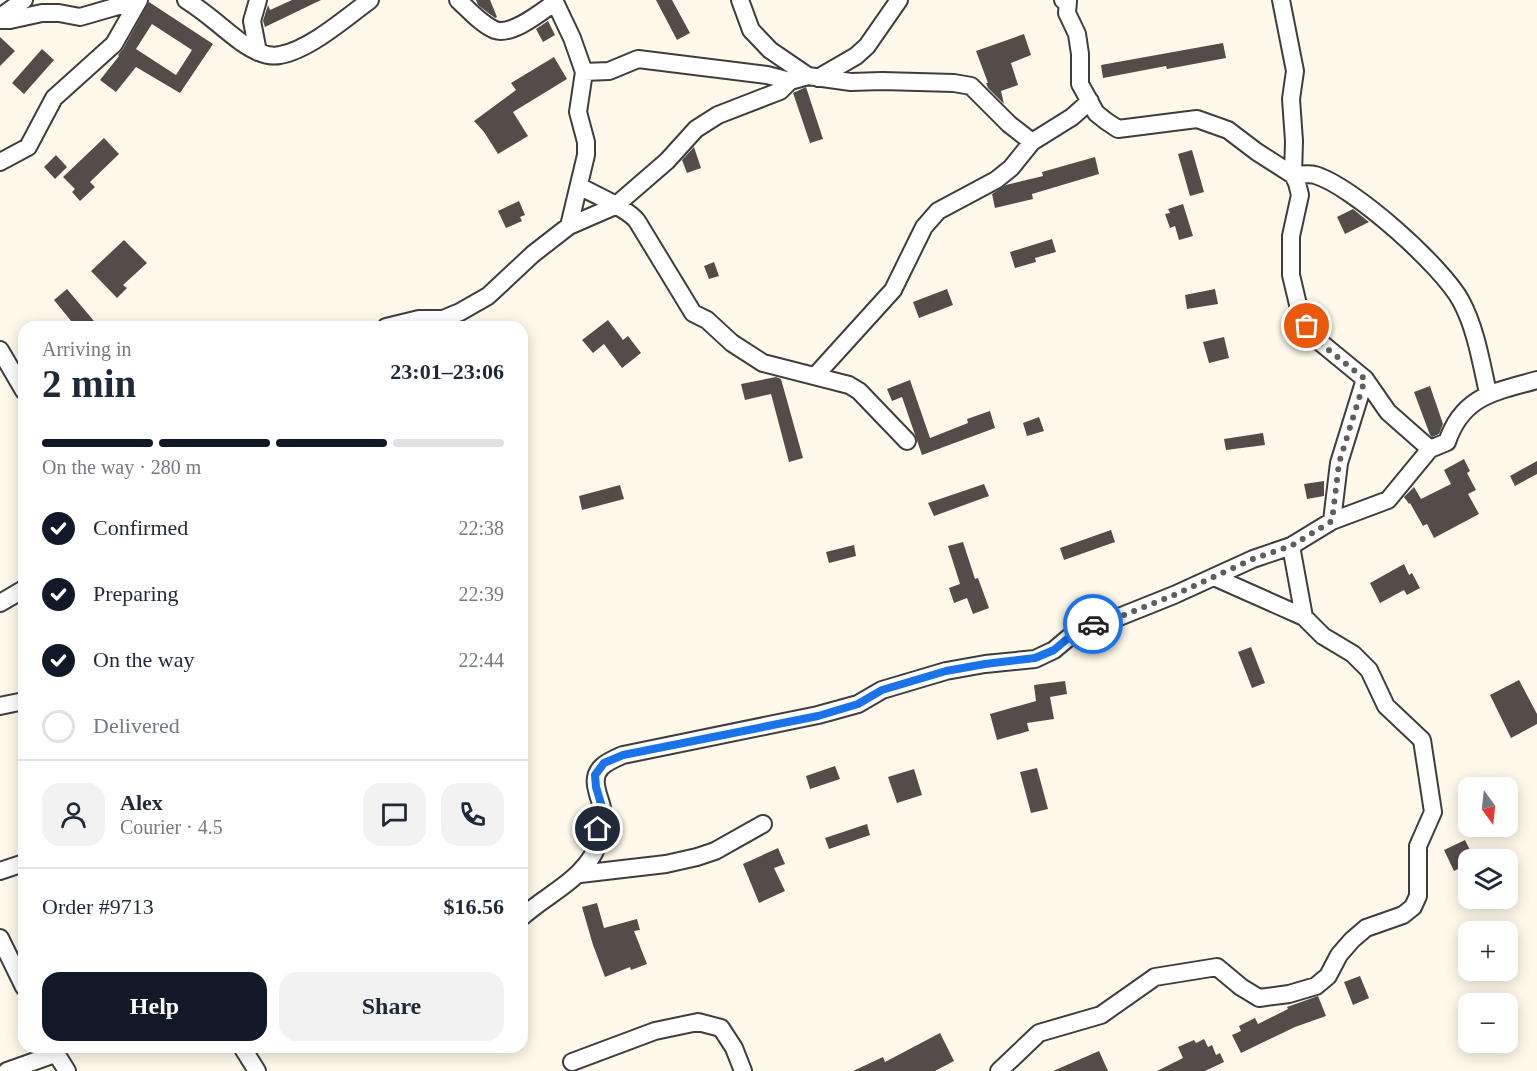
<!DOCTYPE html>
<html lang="en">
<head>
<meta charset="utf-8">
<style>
  body { margin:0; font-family:"Times New Roman",serif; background:#f2f2f3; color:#1f2937; height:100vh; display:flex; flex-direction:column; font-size:22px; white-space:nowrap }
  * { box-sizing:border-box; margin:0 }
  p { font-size:20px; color:#747a83 }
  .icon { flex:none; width:33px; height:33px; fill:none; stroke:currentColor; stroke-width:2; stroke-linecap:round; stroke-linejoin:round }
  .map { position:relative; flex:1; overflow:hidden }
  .details { position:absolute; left:18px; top:321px; width:510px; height:732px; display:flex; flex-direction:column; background:#fff; border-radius:18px; box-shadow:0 3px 15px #0003 }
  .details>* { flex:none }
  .needle { width:39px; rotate:165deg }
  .controls { position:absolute; left:1458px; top:777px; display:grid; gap:12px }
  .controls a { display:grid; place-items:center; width:60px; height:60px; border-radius:12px; background:#fff; box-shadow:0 3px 15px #0003; font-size:30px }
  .pin { position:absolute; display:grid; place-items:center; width:51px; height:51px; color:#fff; margin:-26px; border:3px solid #fff; border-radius:50%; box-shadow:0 2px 6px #0007 }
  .courier { position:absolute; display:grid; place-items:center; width:60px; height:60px; margin:-30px; border:4px solid #1a73e8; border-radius:50%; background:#fff; color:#222; box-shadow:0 2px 8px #0007 }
  .summary em { font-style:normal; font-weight:700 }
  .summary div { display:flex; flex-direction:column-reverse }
  .summary { display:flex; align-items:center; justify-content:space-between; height:102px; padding:0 24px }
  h1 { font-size:39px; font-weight:700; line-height:45px }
  .bar { display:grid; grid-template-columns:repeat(4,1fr); gap:9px 6px; align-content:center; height:72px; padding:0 24px }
  .bar i { height:8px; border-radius:4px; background:#e0e1e3 }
  .bar .on { background:#111827 }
  .bar p { grid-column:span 4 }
  .line { display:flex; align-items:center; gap:15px; padding:0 24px; border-top:2px solid #e0e1e3 }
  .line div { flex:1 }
  .round { display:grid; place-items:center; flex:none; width:63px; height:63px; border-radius:18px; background:#f2f2f3 }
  ol { padding:0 24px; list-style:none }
  li { display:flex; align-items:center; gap:18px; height:66px }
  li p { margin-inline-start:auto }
  li .icon { padding:6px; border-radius:50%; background:#111827; color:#fff; stroke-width:4 }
  li:last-child { color:#747a83 }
  li i { width:33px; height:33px; border:3px solid #e0e1e3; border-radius:50% }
  .primary-button { display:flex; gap:12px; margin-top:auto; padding:12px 24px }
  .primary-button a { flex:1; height:69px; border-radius:18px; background:#111827; color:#fff; font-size:24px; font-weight:700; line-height:69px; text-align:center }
  .primary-button a+a { background:#f2f2f3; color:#1f2937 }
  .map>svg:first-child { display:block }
</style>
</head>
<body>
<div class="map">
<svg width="1537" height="1071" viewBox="0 0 1537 1071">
  <rect width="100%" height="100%" fill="#fef9ea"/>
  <path fill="#534c48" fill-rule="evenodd" d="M292 0H321L265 27 263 21 268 5 270 10Z
    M476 0H490L497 17 495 18 487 12 478 5Z
    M656 0H672L690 33 677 40Z
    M149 2 213 44 180 93 136 67 116 92 100 80 119 56 118 55 123 49ZM152 24 192 50 176 75 136 49Z
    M548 21 555 35 543 42 536 29Z
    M1024 34 1031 55 1011 63 1018 85 1001 91 1004 104 988 88 986 83H988L976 51Z
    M0 37 15 51 0 66Z
    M1223 43 1226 58 1167 69 1166 66 1103 78 1101 65Z
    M42 49 54 60 24 94 12 83Z
    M554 57 567 79 513 112 528 136 498 154 484 132 474 121 516 90 511 83Z
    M806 87 823 139 810 143 793 93Z
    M104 138 119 154 90 182 95 187 80 201 72 192 75 189 63 177Z
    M694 147 701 168 687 173 682 160Z
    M1192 150 1204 192 1190 196 1178 154Z
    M56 155 67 167 55 179 44 167Z
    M1095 157 1099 174 1032 194 1033 199 995 208 992 194 1006 185 1043 176 1042 172Z
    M519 201 525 215 520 217 522 221 506 228 498 211Z
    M1183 204 1193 236 1179 240 1175 226 1170 228 1165 214 1170 213 1168 209Z
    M1353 209 1369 222 1345 234 1337 217Z
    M1052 239 1056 252 1035 258 1036 262 1015 268 1010 252Z
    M124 240 147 263 123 285 127 288 117 298 91 271Z
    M714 262 719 276 709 279 704 266Z
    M67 289 99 327H76L54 300Z
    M947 289 953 305 919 318 913 302Z
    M1215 289 1218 304 1187 309 1185 295Z
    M608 320 623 340 628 336 641 353 622 368 604 344 593 353 582 340Z
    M1224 337 1229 358 1209 363 1203 342Z
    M776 377 781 379 803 458 789 462 771 394 745 400 741 384Z
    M910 380 930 438 968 423 967 419 990 411 995 428 922 455 902 397 892 401 887 389Z
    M1430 386 1443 424 1439 434 1432 437 1430 435 1414 392Z
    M1039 417 1044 431 1027 436 1023 423Z
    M1263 433 1265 445 1226 450 1224 439Z
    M1464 459 1470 471 1467 473 1476 490 1468 494 1479 514 1434 538 1427 524 1423 526 1410 503 1409 504 1404 497 1414 487 1421 499 1451 484 1444 470Z
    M1537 461V474L1515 486 1510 476Z
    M1324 481V496L1307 499 1304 484Z
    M984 484 989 496 934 516 928 503Z
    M620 485 624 499 582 510 579 496Z
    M1111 530 1115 542 1064 560 1060 548Z
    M963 542 975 579 978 578 989 608 973 614 967 598 954 603 949 588 960 584 948 546Z
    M854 545 856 556 829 563 826 552Z
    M1404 564 1409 575 1412 573 1420 588 1407 595 1404 590 1380 603 1370 583Z
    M1251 647 1265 683 1252 688 1238 652Z
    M1519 680 1537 714V724L1511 738 1490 695Z
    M1065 681 1067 694 1050 697 1054 719 1027 723 1029 731 997 740 990 714 1036 701 1034 685Z
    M835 766 840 779 810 789 806 776Z
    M1037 768 1048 809 1031 813 1020 772Z
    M914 769 922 795 897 803 888 777Z
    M867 824 870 835 829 849 825 838Z
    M1465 840 1471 852 1462 857 1466 865 1454 871 1444 850Z
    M778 848 785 864 774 868 785 891 759 903 743 864Z
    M597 903 604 928 637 919 640 930 634 931 647 964 631 970 630 967 605 977 593 945 582 907Z
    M1360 976 1369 998 1353 1005 1344 982Z
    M1318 996 1326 1016 1295 1027 1241 1053 1232 1035 1241 1031 1239 1026 1255 1018 1258 1024 1288 1009 1287 1007Z
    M940 1033 954 1061 935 1071H853L883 1057 885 1062Z
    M1204 1039 1208 1047 1212 1045 1216 1055 1220 1053 1224 1062 1205 1071H1157L1183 1058 1178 1047 1194 1040 1196 1043Z
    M1099 1051 1108 1071H1053Z"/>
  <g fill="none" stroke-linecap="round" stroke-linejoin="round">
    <g stroke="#3e3e3e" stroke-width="20">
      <path id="minor" d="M186 0C207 13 222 28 241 42 251 49 267 58 280 55 309 50 346 18 370 0
        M458 0C469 10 481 24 495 30 512 36 541 12 554 3
        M554 0 572 38 584 72 578 112 586 142V155L569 226
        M740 0 751 30 770 50 808 76
        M1063 0 1068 1 1067 13 1077 34 1080 54V84L1096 113 1106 121 1118 129 1197 119 1228 130 1257 152 1293 175 1297 183 1300 195 1291 236V275L1300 313 1315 338 1365 379 1388 412 1430 449
        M1281 0 1295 71 1291 99 1294 141 1293 175C1300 175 1309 173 1315 175 1353 186 1442 266 1461 301 1476 329 1481 362 1488 393
        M0 17 24 0
        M0 20H10L42 13H59L80 17 139 0
        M258 52 252 21 258 0
        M584 72 609 71 638 59 767 75 790 81
        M818 78 856 56 867 46 899 0
        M0 162 28 147 54 98 114 44 139 0
        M579 186C595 195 627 208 637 221L693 313 707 320 732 343 763 363 849 385 859 391 907 441
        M386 327 419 319H443L460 312 488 296 533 254 569 226 615 206 667 161 696 129 718 115 780 91 790 81 808 76 851 82 882 81 954 83 971 86 1009 124 1032 142
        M0 350 24 391
        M815 376 893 290 924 227 938 211 996 180 1011 168 1032 142 1072 117 1090 101
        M1332 521 1339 463 1365 379
        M1291 546 1304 617
        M0 603 24 589
        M0 706 24 701
        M0 871 24 863
        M580 874 666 864 697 857 715 851 763 824
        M522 917C546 895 577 883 594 853 598 846 602 818 602 808 601 802 598 796 597 790 591 769 606 762 623 755L818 715 858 704 882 690 946 671 985 664 1035 659 1054 650 1073 634 1091 625 1119 617 1174 595 1253 559 1291 546 1332 521 1388 500 1430 449 1447 442C1463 395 1495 392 1537 380
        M0 938 24 987
        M52 1047 67 1071
        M242 1047 257 1071
        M572 1062 655 1031 698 1022 721 1028 734 1048 743 1071
        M7 1071 55 1054
        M999 1071 1039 1033 1101 1015 1155 977 1217 967 1241 987 1259 998 1289 994 1316 986 1328 976 1339 955 1352 940 1366 928 1403 915 1413 907 1418 896V846L1433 812 1422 740 1386 706 1369 670 1353 654 1323 636 1304 617 1214 577"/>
    </g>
    <use href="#minor" stroke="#fff" stroke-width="16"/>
  </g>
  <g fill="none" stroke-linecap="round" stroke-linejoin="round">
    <path stroke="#605e59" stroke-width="6" stroke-dasharray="0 10.8" d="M1093 624 1119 617 1174 595 1253 559 1291 546 1332 521 1339 463 1365 379 1315 339 1307 326"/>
    <path stroke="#1a73e8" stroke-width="8" d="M598 829 602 807 596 787 595 775 604 763 623 755 818 716 858 704 882 690 946 671 985 664 1035 658 1054 650 1073 634 1093 624"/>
  </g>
</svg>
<div class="controls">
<a><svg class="needle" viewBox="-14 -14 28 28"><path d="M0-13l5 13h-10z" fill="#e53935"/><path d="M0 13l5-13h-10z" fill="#747a83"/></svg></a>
<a><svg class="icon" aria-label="layers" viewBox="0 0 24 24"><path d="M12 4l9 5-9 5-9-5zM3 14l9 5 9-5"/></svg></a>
<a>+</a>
<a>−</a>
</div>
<div class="pin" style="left:1307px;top:326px;background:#ea580c"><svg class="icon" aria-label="bag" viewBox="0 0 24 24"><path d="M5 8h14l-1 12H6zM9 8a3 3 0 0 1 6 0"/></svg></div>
<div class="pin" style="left:598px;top:829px;background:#1f2937"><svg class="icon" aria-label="home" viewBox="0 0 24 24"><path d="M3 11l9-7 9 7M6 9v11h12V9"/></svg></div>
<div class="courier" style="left:1093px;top:624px"><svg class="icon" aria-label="car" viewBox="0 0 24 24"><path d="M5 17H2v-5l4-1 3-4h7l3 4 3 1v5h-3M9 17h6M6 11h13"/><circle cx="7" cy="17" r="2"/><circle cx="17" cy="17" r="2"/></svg></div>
<section class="details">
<div class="summary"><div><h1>2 min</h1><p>Arriving in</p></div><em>23:01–23:06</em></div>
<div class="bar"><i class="on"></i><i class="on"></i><i class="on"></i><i></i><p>On the way · 280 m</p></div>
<ol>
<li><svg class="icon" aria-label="check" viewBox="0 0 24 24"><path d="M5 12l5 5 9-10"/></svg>Confirmed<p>22:38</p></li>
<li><svg class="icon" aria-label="check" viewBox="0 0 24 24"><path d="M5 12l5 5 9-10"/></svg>Preparing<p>22:39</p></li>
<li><svg class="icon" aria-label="check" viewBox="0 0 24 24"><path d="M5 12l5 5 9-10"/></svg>On the way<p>22:44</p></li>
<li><i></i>Delivered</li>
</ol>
<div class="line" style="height:108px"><a class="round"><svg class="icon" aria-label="person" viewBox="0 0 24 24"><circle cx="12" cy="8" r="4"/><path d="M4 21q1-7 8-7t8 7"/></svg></a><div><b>Alex</b><p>Courier · 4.5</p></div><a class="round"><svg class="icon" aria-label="chat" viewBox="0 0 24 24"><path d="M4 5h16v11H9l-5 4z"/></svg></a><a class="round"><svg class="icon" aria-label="phone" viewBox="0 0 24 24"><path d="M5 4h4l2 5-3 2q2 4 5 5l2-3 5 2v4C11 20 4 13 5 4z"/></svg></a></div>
<div class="line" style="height:78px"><div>Order #9713</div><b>$16.56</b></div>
<div class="primary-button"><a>Help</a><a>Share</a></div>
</section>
</div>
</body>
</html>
